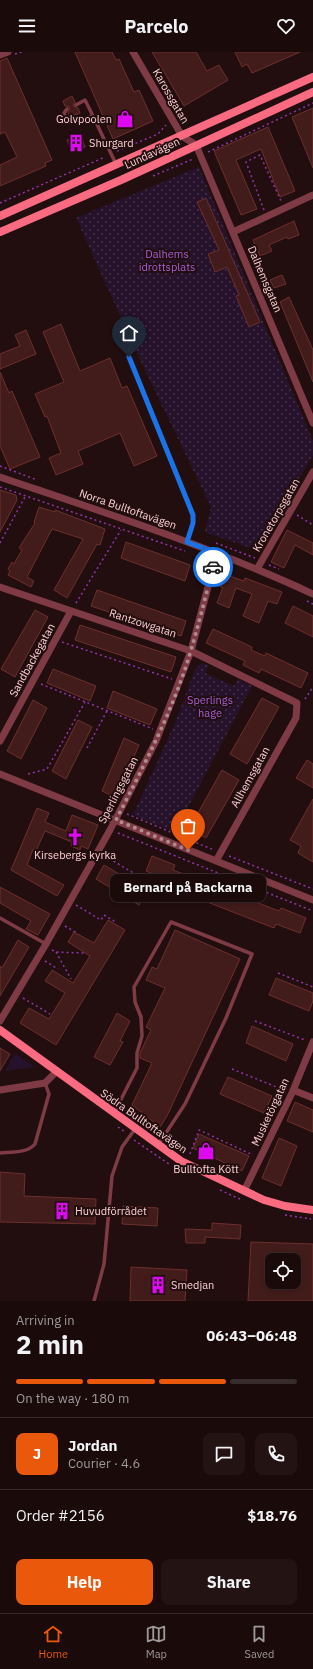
<!DOCTYPE html>
<html lang="en">
<head>
<meta charset="utf-8">
<style>
  body { margin:0; font-family:"IBM Plex Sans",sans-serif; background:#231313; color:#f1f3f6; height:100vh; display:flex; flex-direction:column; font-size:15px; white-space:nowrap }
  * { box-sizing:border-box; margin:0 }
  p { font-size:13px; color:#9f9a9c }
  .icon { flex:none; width:22px; height:22px; fill:none; stroke:currentColor; stroke-width:2; stroke-linecap:round; stroke-linejoin:round }
  .map { position:relative; height:1249px; overflow:hidden }
  .side { display:flex; flex-direction:column; background:#1a0a0a; flex:1 }
  .side>* { flex:none }
  .tools { position:absolute; left:265px; top:1201px; display:grid; gap:8px }
  .tools a { display:grid; place-items:center; width:36px; height:36px; border-radius:8px; background:#1a0a0a; box-shadow:0 2px 6px #0003,0 0 0 1px #382b2b; font-size:20px }
  .pin { position:absolute; display:grid; place-items:center; width:34px; height:34px; color:#fff; margin:-41px -17px; border-radius:50% 50% 50% 0; rotate:-45deg; box-shadow:0 0 4px #0007 }
  .pin .icon { rotate:45deg }
  .courier { position:absolute; display:grid; place-items:center; width:40px; height:40px; margin:-20px; border:3px solid #1a73e8; border-radius:50%; background:#fff; color:#222; box-shadow:0 1px 5px #0007 }
  .bubble { position:absolute; height:28px; border-radius:8px; background:#1a0a0a; box-shadow:0 2px 6px #0003,0 0 0 1px #382b2b; font-size:13px; font-weight:700; line-height:28px; text-align:center }
  .overview em { font-style:normal; font-weight:700 }
  .overview div { display:flex; flex-direction:column-reverse }
  .overview { display:flex; align-items:center; justify-content:space-between; height:68px; padding:0 16px }
  h1 { font-size:26px; font-weight:700; line-height:30px }
  .bar { display:grid; grid-template-columns:repeat(4,1fr); gap:6px 4px; align-content:center; height:48px; padding:0 16px }
  .bar i { height:5px; border-radius:3px; background:#382b2b }
  .bar .selected { background:#ea580c }
  .bar p { grid-column:span 4 }
  .line { display:flex; align-items:center; gap:10px; padding:0 16px; border-top:1px solid #382b2b }
  .line div { flex:1 }
  .round { display:grid; place-items:center; flex:none; width:42px; height:42px; border-radius:8px; background:#231313 }
  .primary-button { display:flex; gap:8px; margin-top:auto; padding:8px 16px }
  .primary-button a { flex:1; height:46px; border-radius:8px; background:#ea580c; color:#fff; font-size:16px; font-weight:700; line-height:46px; text-align:center }
  .primary-button a+a { background:#231313; color:#f1f3f6 }
  header { display:flex; justify-content:space-between; align-items:center; height:52px; padding:0 16px; background:#1a0a0a; font-size:18px; font-weight:700 }
  .tab-bar { display:flex; justify-content:space-around; align-items:center; height:56px; border-top:1px solid #382b2b; background:#1a0a0a; font-size:11px; color:#9f9a9c }
  .tab-bar a { display:grid; justify-items:center; gap:2px }
  .tab-bar .selected { color:#ea580c }
  .map>svg:first-child { display:block }
</style>
</head>
<body>
<header><svg class="icon" aria-label="menu" viewBox="0 0 24 24"><path d="M4 6h16M4 12h16M4 18h16"/></svg>Parcelo<svg class="icon" aria-label="heart" viewBox="0 0 24 24"><path d="M12 20l-8-8c-3-5 5-10 8-4 3-6 11-1 8 4z"/></svg></header>
<div class="map">
<svg width="313" height="1249" viewBox="0 0 313 1249">
  <defs>
    <pattern id="park-dots" width="8" height="8" patternUnits="userSpaceOnUse"><rect width="8" height="8" fill="#26122b"/><path d="M2 2h.1M6 6h.1" fill="none" stroke="#463349" stroke-width="1.8" stroke-linecap="round"/></pattern>
  </defs>
  <rect width="100%" height="100%" fill="#220e0e"/>
  <path fill="#26122b" d="M15 1001 35 1015 5 1019Z"/>
  <path fill="url(#park-dots)" d="M199 115 313 389V403L256 498 205 480 211 455 142 312 76 166Z
    M202 611 209 613 205 621 234 634 238 627 252 634 175 780 133 763 176 669 195 617Z"/>
  <path fill="#421c1b" stroke="#6d2f2e" fill-rule="evenodd" d="M75 0H112L116 8 119 7 134 40 139 38 153 69 113 87Z
    M152 0H196L207 19 219 13 228 28 184 54Z
    M235 0H300L252 21 247 12 242 15Z
    M7 6 52 108 45 111 46 114 0 134V113L17 105 5 80 0 82V9Z
    M72 44 75 50 73 54 78 56 80 61 70 65 68 61 70 55 65 54 63 49Z
    M313 56V116L292 65Z
    M268 75 295 139 280 145 261 97 236 108 257 157 241 163 214 99Z
    M80 83 85 95 73 100 67 88Z
    M206 146 260 270 249 275 236 244 239 243 227 215 215 220 208 202 219 198 197 150Z
    M294 169 299 183 288 187 287 185 269 193 272 199 260 204 253 188Z
    M282 223 286 232 274 236 270 228Z
    M289 245 313 298V330L280 250Z
    M61 272 80 319 110 306 122 336 127 334 157 404 134 414 120 381 78 399 83 412 56 423 49 406 61 401 47 364 45 365 35 342 64 330 43 280Z
    M26 278 36 302 0 317V302L20 294 15 283Z
    M0 320 9 341 12 339 40 405 10 417 0 394Z
    M0 438 16 443 17 448 0 480Z
    M39 455 55 460V458L105 477 100 493 97 492 67 546 54 538 83 487 52 477 27 525 34 529 31 535 8 523 10 519 8 517 12 510 14 512 22 498 19 496 35 471 34 470Z
    M287 478 313 491V503L295 493 284 516 271 510Z
    M126 490 190 513 185 529 121 506Z
    M224 522 244 529 245 526 282 540 277 552 268 549 259 571 243 564 252 542 236 536 229 556 217 551 223 535H220Z
    M97 538 186 569 181 584 91 554Z
    M293 554 313 564V585L285 571Z
    M35 558 48 565 15 625 1 617Z
    M80 573 176 605 171 620 75 588Z
    M213 577 252 595 251 598 265 604 266 601 308 621 301 636 261 617 259 621 243 613 245 609 206 591Z
    M53 617 96 634 90 649 47 631Z
    M113 639 157 657 150 673 107 656Z
    M262 646 279 655 247 712 230 702Z
    M33 648 47 656 21 707 7 699Z
    M78 668 92 675 66 727 52 719Z
    M124 686 139 693 116 746 102 739Z
    M307 708 313 712V736L296 726Z
    M222 718 239 728 206 786 189 777Z
    M313 747V810L298 801 301 794 290 788Z
    M37 756 49 761 45 770 66 779 72 763 98 773 88 797 81 794 80 798 71 794 72 790 45 779 36 799 33 797 27 813 64 833 57 844 11 818Z
    M152 804 175 813 173 818 279 859 281 856 306 866 300 881 276 872 274 876 166 834 168 828 146 819Z
    M104 813 148 839 139 853 96 827Z
    M0 835 50 862 38 883 26 877 31 869 0 851Z
    M108 868 125 878 56 993 20 971 29 956 49 967 65 941 45 929 52 918 73 931 90 904 68 890 74 880 94 891Z
    M175 878 240 907 167 1064 160 1075 132 1053 152 1011 140 1006V1001L151 978 146 975 165 936 146 928 152 915 157 917Z
    M18 888 29 895 0 944V914L2 916Z
    M276 926 313 941V949L309 959 269 943Z
    M117 961 130 969 120 989 123 990 110 1013 94 1005Z
    M252 974 293 992 286 1009 246 991Z
    M0 996 10 1002 0 1019Z
    M228 1025 272 1044 264 1061 220 1042Z
    M295 1050 313 1058V1080L287 1069Z
    M199 1082 249 1104 242 1119 193 1096Z
    M279 1086 297 1094 281 1134 262 1126Z
    M0 1120 25 1122 24 1144 96 1147 95 1172 0 1170Z
    M123 1154 158 1156 157 1174 122 1172Z
    M212 1171 241 1173 240 1187 205 1185V1191H186L185 1177 212 1178Z
    M251 1190 313 1192V1249H248ZM272 1208H294V1230H272Z
    M131 1215 187 1218 185 1249H130Z"/>
  <g fill="none" stroke-linecap="round" stroke-linejoin="round">
    <path stroke="#9033af" stroke-width="1.5" stroke-dasharray="2 3" stroke-linecap="butt" d="M15 2 22 0
      M117 99 158 82 166 73
      M208 100 313 51
      M153 124 193 107
      M0 151 105 105
      M264 158 246 110 260 103 281 149
      M0 414 37 428
      M0 435 185 499
      M297 463 313 473
      M0 491 26 443
      M216 491 255 506
      M269 513 279 517
      M307 549 313 552
      M76 551 121 478
      M62 590 172 627
      M41 632 153 677
      M305 647 313 635
      M87 696 107 659
      M28 722 47 717 85 650
      M127 762 214 798
      M118 781 313 859
      M105 804 155 834
      M229 804 313 837
      M76 853 101 868 104 863 116 870
      M65 874 77 881
      M52 898 56 900 84 901
      M56 900 71 927
      M45 909 58 917
      M278 921 313 935
      M23 946 50 962
      M255 969 305 988
      M232 1017 284 1038
      M118 1075 125 1080
      M134 1088 169 1112
      M190 1102 199 1078 253 1103
      M220 1138 242 1148
      M285 1163 311 1167"/>
    <path stroke="#7f3b45" stroke-width="3.5" d="M76 53 85 48 93 64
      M67 57 64 61 67 70 74 71 93 64 116 112
      M129 305 193 463V471L187 490
      M0 866 46 892
      M114 1061 137 1016V1001L142 984 141 965 135 950 134 935 171 870 252 902 226 966 185 1052 158 1093
      M0 1101C11 1100 28 1101 35 1092L49 1042 45 1031
      M94 1249 104 1212 112 1124 122 1095 135 1077"/>
    <path stroke="#7f3b45" stroke-width="7" d="M133 0 182 84 196 93 313 371
      M0 3 8 0
      M233 180 313 143
      M0 425C106 461 212 495 313 542
      M257 517 313 420
      M0 535 191 599 297 651 296 666 216 809
      M0 689 71 559
      M0 722 313 848
      M0 969 46 892 110 778 156 689 191 599 217 501
      M0 1038 45 1031 57 1019
      M293 1038 313 1046
      M244 1139 292 1041 313 990"/>
    <path stroke="#fa6b82" stroke-width="8" d="M0 164 313 25
      M0 180 121 128 313 40
      M0 978 181 1109 264 1148 285 1154 313 1158"/>
  </g>
  <g fill="none" stroke-linecap="round" stroke-linejoin="round">
    <path stroke="#b08c8f" stroke-width="4" stroke-dasharray="0 7.2" d="M188 798 116 768C144 713 174 657 191 598 199 571 206 543 213 515"/>
    <path stroke="#1a73e8" stroke-width="5" d="M129 305 193 463V471L187 490 217 501 213 515"/>
  </g>
  <defs>
    <g id="shop-bare" transform="scale(1.38)"><path d="M-5-2.5h2.3a2.7 3.5 0 0 1 5.4 0H5L5.5 6h-11ZM-1.5-2.5h3a1.5 2.3 0 0 0-3 0Z" fill="#dd09f1" stroke="#220e0e" stroke-width="2.5" paint-order="stroke"/></g>
    <g id="building-bare" transform="scale(1.38)"><path d="M-4-6H4V6H1V3H-1V6H-4ZM-2.5-4.3h1.7v1.8h-1.7ZM.8-4.3h1.7v1.8H.8ZM-2.5-1h1.7V.8h-1.7ZM.8-1h1.7V.8H.8Z" fill="#dd09f1" stroke="#220e0e" stroke-width="2.5" paint-order="stroke"/></g>
    <g id="church-bare" transform="scale(1.38)"><path d="M-1.2-6h2.4v3.5h3.3v2.4h-3.3V6h-2.4V-.1h-3.3v-2.4h3.3Z" fill="#dd09f1" stroke="#220e0e" stroke-width="2.5" paint-order="stroke"/></g>
  </defs>
  <g fill-rule="evenodd">
    <use href="#shop-bare" x="125" y="67"/>
    <use href="#building-bare" x="76" y="91"/>
    <use href="#church-bare" x="75" y="785"/>
    <use href="#shop-bare" x="206" y="1099"/>
    <use href="#building-bare" x="62" y="1159"/>
    <use href="#building-bare" x="158" y="1233"/>
  </g>
  <g text-anchor="middle" stroke-width="4" stroke-linejoin="round" paint-order="stroke">
    <g font-size="11" fill="#fdd0d4" stroke="#220e0e">
      <text transform="translate(171 44) rotate(60)" y="4">Karossgatan</text>
      <text transform="translate(152 101) rotate(-25)" y="4">Lundavägen</text>
      <text transform="translate(265 227) rotate(67)" y="4">Dalhemsgatan</text>
      <text transform="translate(128 457) rotate(19)" y="4">Norra Bulltoftavägen</text>
      <text transform="translate(276 463) rotate(-60)" y="4">Kronetorpsgatan</text>
      <text transform="translate(143 571) rotate(18)" y="4">Rantzowgatan</text>
      <text transform="translate(32 608) rotate(-61)" y="4">Sandbackegatan</text>
      <text transform="translate(250 725) rotate(-61)" y="4">Allhemsgatan</text>
      <text transform="translate(118 738) rotate(-63)" y="4">Sperlingsgatan</text>
      <text transform="translate(270 1060) rotate(-65)" y="4">Musketörgatan</text>
      <text transform="translate(144 1069) rotate(35)" y="4">Södra Bulltoftavägen</text>
    </g>
    <g font-size="11" fill="#fdd0d4" stroke="#220e0e" text-anchor="start">
      <text x="112" y="71" text-anchor="end">Golvpoolen</text>
      <text x="89" y="95">Shurgard</text>
      <text x="75" y="807" text-anchor="middle">Kirsebergs kyrka</text>
      <text x="206" y="1121" text-anchor="middle">Bulltofta Kött</text>
      <text x="75" y="1163">Huvudförrådet</text>
      <text x="171" y="1237">Smedjan</text>
    </g>
    <g font-size="11" fill="#a55fdb" stroke="#220e0e">
      <text x="167" y="206">Dalhems<tspan x="167" dy="13">idrottsplats</tspan></text>
      <text x="210" y="652">Sperlings<tspan x="210" dy="13">hage</tspan></text>
    </g>
  </g>
</svg>
<div class="tools">
<a><svg class="icon" aria-label="locate" viewBox="0 0 24 24"><circle cx="12" cy="12" r="6"/><path d="M12 2v4M12 18v4M2 12h4M18 12h4"/></svg></a>
</div>
<div class="pin" style="left:188px;top:798px;background:#ea580c"><svg class="icon" aria-label="bag" viewBox="0 0 24 24"><path d="M5 8h14l-1 12H6zM9 8a3 3 0 0 1 6 0"/></svg></div>
<div class="pin" style="left:129px;top:305px;background:#1f2937"><svg class="icon" aria-label="home" viewBox="0 0 24 24"><path d="M3 11l9-7 9 7M6 9v11h12V9"/></svg></div>
<div class="courier" style="left:213px;top:515px"><svg class="icon" aria-label="car" viewBox="0 0 24 24"><path d="M5 17H2v-5l4-1 3-4h7l3 4 3 1v5h-3M9 17h6M6 11h13"/><circle cx="7" cy="17" r="2"/><circle cx="17" cy="17" r="2"/></svg></div>
<div class="bubble" style="left:110px;top:822px;width:156px">Bernard på Backarna</div>
</div>
<section class="side">
<div class="overview"><div><h1>2 min</h1><p>Arriving in</p></div><em>06:43–06:48</em></div>
<div class="bar"><i class="selected"></i><i class="selected"></i><i class="selected"></i><i></i><p>On the way · 180 m</p></div>
<div class="line" style="height:72px"><b class="round" style="background:#ea580c;color:#fff">J</b><div><b>Jordan</b><p>Courier · 4.6</p></div><a class="round"><svg class="icon" aria-label="chat" viewBox="0 0 24 24"><path d="M4 5h16v11H9l-5 4z"/></svg></a><a class="round"><svg class="icon" aria-label="phone" viewBox="0 0 24 24"><path d="M5 4h4l2 5-3 2q2 4 5 5l2-3 5 2v4C11 20 4 13 5 4z"/></svg></a></div>
<div class="line" style="height:52px"><div>Order #2156</div><b>$18.76</b></div>
<div class="primary-button"><a>Help</a><a>Share</a></div>
</section>
<nav class="tab-bar">
<a class="selected"><svg class="icon" aria-label="home" viewBox="0 0 24 24"><path d="M3 11l9-7 9 7M6 9v11h12V9"/></svg>Home</a>
<a><svg class="icon" aria-label="map" viewBox="0 0 24 24"><path d="M3 6l6-2 6 2 6-2v14l-6 2-6-2-6 2zM9 4v14M15 6v14"/></svg>Map</a>
<a><svg class="icon" aria-label="saved" viewBox="0 0 24 24"><path d="M7 4h10v16l-5-4-5 4z"/></svg>Saved</a>
</nav>
</body>
</html>
